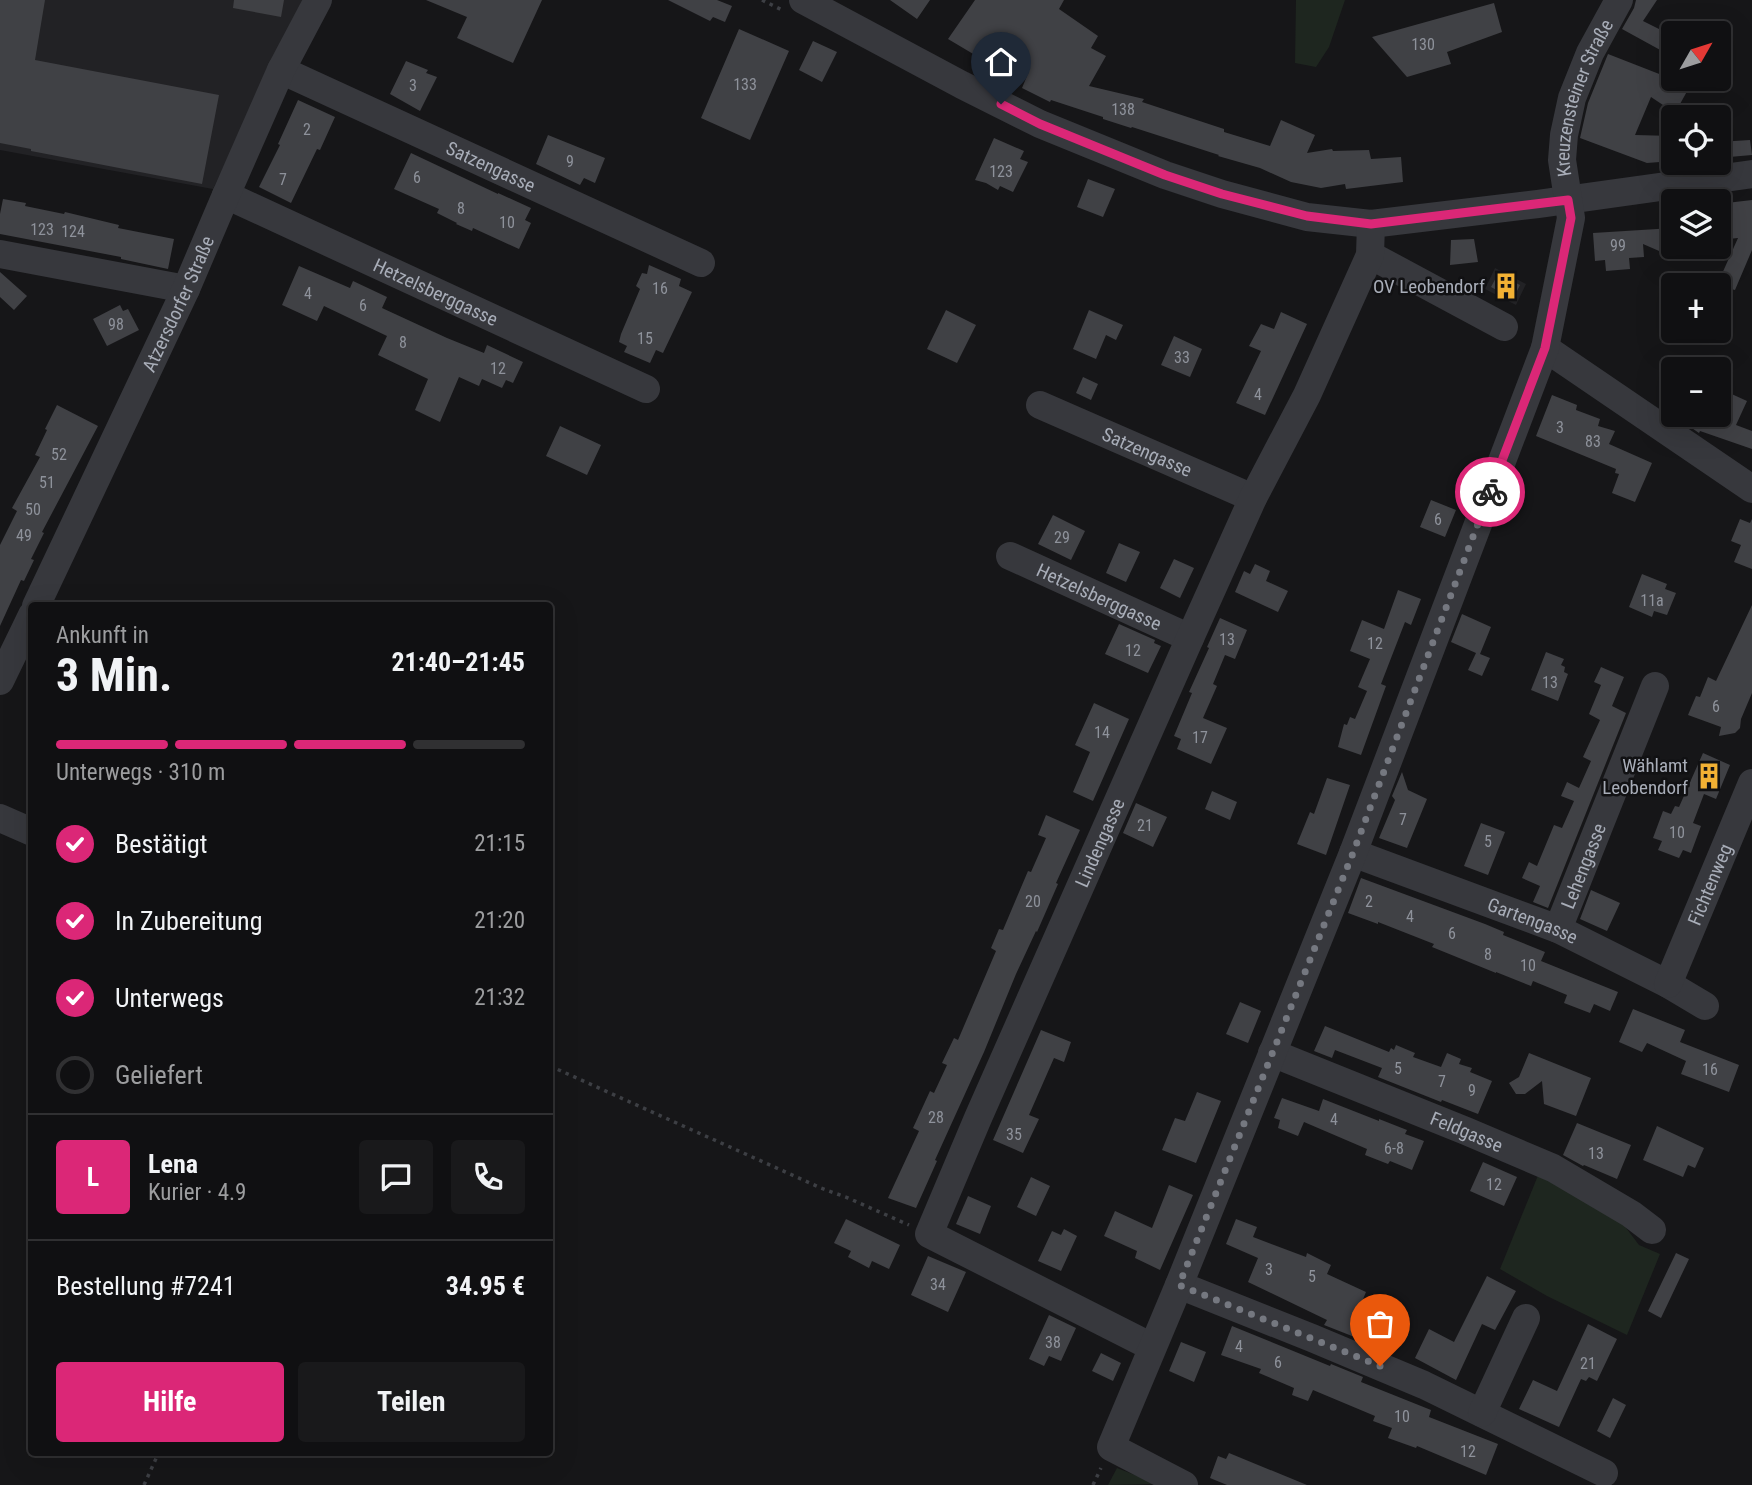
<!DOCTYPE html>
<html lang="de">
<head>
<meta charset="utf-8">
<style>
  body { margin:0; font-family:"Roboto Condensed",sans-serif; background:#19191b; color:#f1f3f6; height:100vh; display:flex; flex-direction:column; font-size:26px; white-space:nowrap }
  * { box-sizing:border-box; margin:0 }
  p { font-size:23px; color:#9c9d9f }
  .icon { flex:none; width:38px; height:38px; fill:none; stroke:currentColor; stroke-width:2; stroke-linecap:round; stroke-linejoin:round }
  .map { position:relative; flex:1; overflow:hidden }
  .sheet { position:absolute; left:28px; top:602px; width:525px; height:854px; display:flex; flex-direction:column; background:#101012; border-radius:7px; box-shadow:0 7px 28px #0002,0 0 0 2px #303032 }
  .sheet>* { flex:none }
  .needle { width:46px; rotate:51deg }
  .controls { position:absolute; left:1661px; top:21px; display:grid; gap:14px }
  .controls a { display:grid; place-items:center; width:70px; height:70px; border-radius:7px; background:#101012; box-shadow:0 7px 28px #0002,0 0 0 2px #303032; font-size:35px }
  .pin { position:absolute; display:grid; place-items:center; width:60px; height:60px; color:#fff; margin:-72px -30px; border-radius:50% 50% 50% 0; rotate:-45deg; box-shadow:0 0 7px #0007 }
  .pin .icon { rotate:45deg }
  .courier { position:absolute; display:grid; place-items:center; width:70px; height:70px; margin:-35px; border:5px solid #db2777; border-radius:50%; background:#fff; color:#222; box-shadow:0 2px 9px #0007 }
  .head em { font-style:normal; font-weight:700 }
  .head div { display:flex; flex-direction:column-reverse }
  .head { display:flex; align-items:center; justify-content:space-between; height:119px; padding:0 28px }
  h1 { font-size:46px; font-weight:700; line-height:52px }
  .bar { display:grid; grid-template-columns:repeat(4,1fr); gap:10px 7px; align-content:center; height:84px; padding:0 28px }
  .bar i { height:9px; border-radius:5px; background:#303032 }
  .bar .active { background:#db2777 }
  .bar p { grid-column:span 4 }
  .line { display:flex; align-items:center; gap:18px; padding:0 28px; border-top:2px solid #303032 }
  .line div { flex:1 }
  .round { display:grid; place-items:center; flex:none; width:74px; height:74px; border-radius:7px; background:#19191b }
  ol { padding:0 28px; list-style:none }
  li { display:flex; align-items:center; gap:21px; height:77px }
  li p { margin-inline-start:auto }
  li .icon { padding:7px; border-radius:50%; background:#db2777; color:#fff; stroke-width:4 }
  li:last-child { color:#9c9d9f }
  li i { width:38px; height:38px; border:4px solid #303032; border-radius:50% }
  .primary-button { display:flex; gap:14px; margin-top:auto; padding:14px 28px }
  .primary-button a { flex:1; height:80px; border-radius:7px; background:#db2777; color:#fff; font-size:28px; font-weight:700; line-height:80px; text-align:center }
  .primary-button a+a { background:#19191b; color:#f1f3f6 }
  .map>svg:first-child { display:block }
</style>
</head>
<body>
<div class="map">
<svg width="1752" height="1485" viewBox="0 0 1752 1485">
  <rect width="100%" height="100%" fill="#161618"/>
  <path fill="#222225" d="M0 0H304L213 189 0 150Z
    M1495 268 1526 284 1516 305 1485 289Z"/>
  <path fill="#1e261f" d="M1296 0H1345L1329 47 1316 67 1295 63Z
    M1539 1173 1617 1216 1639 1245 1660 1254 1627 1335 1547 1296 1500 1269Z
    M1117 1468 1158 1484 1108 1485Z"/>
  <path fill="#404145" d="M0 0H45L35 60 219 95 202 184 31 151V149L0 143Z
    M234 0H284L281 17 233 8Z
    M426 0H542L513 63 457 38 467 17Z
    M668 0H717L732 6 725 22 713 17 710 21Z
    M890 0H930L917 19Z
    M975 0H1064L1059 9 1098 36 1091 48 1106 56 1089 86 1144 99 1142 102 1224 129V132L1270 146 1281 120 1315 135 1307 153 1332 149 1333 151 1369 150 1371 159 1401 157 1403 182 1346 189 1345 184 1321 188 1291 182 1260 168 1218 156 1219 155 1132 127 1131 128 1103 119V117L1051 100 1050 102 1022 88 1029 71 996 45 985 61 948 39Z
    M1636 0H1657L1643 21 1673 36V57L1622 29 1634 8Z
    M1494 3 1502 32 1447 52 1451 64 1407 77 1372 37Z
    M739 29 789 51 750 140 701 118Z
    M813 41 837 52 822 82 799 70Z
    M1608 54 1690 86 1675 113 1651 97 1635 135 1673 136V161L1647 163 1580 138 1588 103Z
    M406 61 428 70 426 73 437 77 420 111 390 94Z
    M298 100 335 117 320 150 317 149 291 203 259 187 280 145 278 144Z
    M548 135 605 158 595 183 584 178 580 185 536 164Z
    M994 138 1024 151 1020 159 1028 162 1013 192 1000 186 998 190 986 183 975 180Z
    M1750 140 1752 155 1718 158V142Z
    M411 153 498 194V193L531 208 525 220 531 223 519 249 473 228 472 231 456 224 457 223 437 213 439 209 394 189Z
    M1088 179 1115 189 1103 217 1077 207Z
    M3 199 26 203 25 206 64 214 65 212 119 225 118 228 174 239 168 269 121 259V257L0 234V214Z
    M1752 200V250L1735 290 1717 285 1738 238 1718 240V204Z
    M1673 228V257L1643 244 1644 257 1629 258 1630 269 1606 271 1605 260 1595 261 1593 233Z
    M1474 239 1478 262 1450 265 1451 240Z
    M649 265 681 279 679 286 692 292 663 353 656 350 650 363 624 352 627 346 619 342 621 334 640 289 636 286 642 273 647 274Z
    M299 266 350 288 353 281 387 297 382 308 447 338 484 353 487 345 523 362 513 383 506 380 502 388 482 379 479 386 459 377 440 422 415 410 428 379 378 355 387 336 324 306 317 321 282 305Z
    M0 272 27 296 14 310 0 297Z
    M1498 274 1520 285 1513 299 1491 287Z
    M120 305 123 311 128 309 139 330 107 346 93 319Z
    M946 310 976 325 957 363 927 349Z
    M1089 310 1123 325 1116 340 1106 335 1096 359 1073 349Z
    M1281 312 1307 324 1265 415 1236 403 1261 351 1249 346 1261 324 1274 329Z
    M1174 336 1202 349 1190 377 1161 365Z
    M1083 377 1098 384 1091 400 1076 393Z
    M1725 391 1747 401 1736 425 1752 431V449L1700 431 1699 433 1673 415H1718V405Z
    M1552 395 1577 405 1576 410 1600 419 1598 426 1615 431 1609 444 1652 463 1635 502 1612 493 1619 474 1615 473 1616 469 1536 436Z
    M57 405 98 426 42 532 44 533 31 559 34 560 24 581 21 580 0 626V545L17 511 12 508 40 457 35 455 47 430 45 429Z
    M560 426 601 445 587 475 546 456Z
    M1431 500 1456 510 1445 537 1420 527Z
    M1053 515 1085 531 1071 560 1038 544Z
    M1740 519 1750 523 1752 519V569L1734 562 1741 545 1731 541Z
    M1119 543 1140 552 1126 582 1106 573Z
    M1174 559 1194 568 1180 598 1160 588Z
    M1255 564 1270 571 1266 581 1288 591 1278 612 1235 592 1244 571 1250 574Z
    M1642 574 1667 584 1665 589 1676 593 1667 615 1654 611 1652 617 1629 607Z
    M1398 590 1421 599 1411 625 1405 622 1381 684 1386 686 1361 755 1338 747 1344 724 1347 725 1350 717 1355 719 1367 691 1358 687 1370 659 1350 651 1362 620 1384 629Z
    M1752 605V693L1741 719 1740 728 1735 733 1719 736 1721 727 1688 715 1696 696 1700 697 1708 677 1716 681Z
    M1462 614 1491 627 1480 654 1490 658 1482 676 1468 670 1476 653 1451 642Z
    M1220 618 1247 630 1235 659 1225 655 1213 684 1217 686 1203 718 1227 728 1211 764 1177 749 1181 739 1174 736 1192 693 1189 692 1209 648 1207 647Z
    M1119 624 1155 640 1154 643 1161 646 1148 673 1105 654Z
    M1546 652 1564 659 1561 665 1565 667 1564 672 1568 674 1558 701 1531 690Z
    M1601 667 1624 677 1612 706 1626 713 1548 908 1533 902 1540 886 1522 878 1529 862 1537 866 1554 825 1562 828 1574 801 1561 796 1567 782 1579 788 1591 761 1583 757 1600 720 1589 714 1601 685 1594 682Z
    M1094 703 1129 719 1093 801 1073 792 1090 752 1075 745Z
    M1703 753 1730 765 1716 799 1704 794 1693 823 1701 826 1691 853 1683 850 1679 858 1658 850 1662 841 1653 838 1663 811 1671 814 1675 806 1679 807Z
    M1402 772 1408 790 1427 799 1407 848 1379 838 1395 800 1392 796Z
    M1327 778 1350 785 1326 855 1297 844 1310 812 1314 814Z
    M1212 791 1237 802 1230 820 1205 809Z
    M1136 803 1167 817 1153 847 1123 833Z
    M1046 815 1080 830 1056 883 1058 884 1037 932 1036 931 1016 974 984 1052 935 1160 937 1161 916 1208 888 1198 919 1131 913 1128 930 1091 934 1093 947 1065 942 1063 954 1038 958 1040 996 951 991 948 999 929 1003 930 1028 871 1031 872 1046 838 1038 835Z
    M1481 823 1505 832 1488 875 1464 866Z
    M1361 878 1485 924 1504 932 1503 935 1545 952 1541 961 1618 992 1610 1011 1594 1004 1590 1013 1564 1003 1567 995 1533 981 1531 986 1496 972V973L1432 947 1434 944 1378 922V924L1348 913Z
    M1591 890 1620 903 1607 931 1580 919Z
    M1240 1002 1261 1011 1248 1043 1226 1034Z
    M1633 1009 1685 1030 1680 1042 1739 1065 1729 1092 1681 1074 1686 1061 1647 1043 1642 1052 1619 1042Z
    M1325 1026 1389 1052 1391 1048 1394 1050 1396 1045 1415 1053 1413 1057 1441 1067 1447 1053 1461 1059 1459 1064 1472 1068 1470 1072 1492 1081 1478 1114 1442 1100 1441 1102 1378 1077 1382 1068 1335 1050 1332 1058 1314 1051Z
    M1041 1030 1071 1042 1064 1062 1054 1058 1029 1115 1039 1119 1023 1153 993 1140Z
    M1529 1053 1591 1078 1576 1116 1544 1104 1542 1081 1525 1094H1516L1509 1083 1519 1077Z
    M1197 1092 1221 1101 1196 1163 1162 1150 1175 1118 1185 1121Z
    M1282 1098 1319 1111 1323 1099 1379 1121V1119L1407 1130 1405 1134 1424 1141 1412 1170 1390 1161 1388 1164 1365 1155 1367 1149 1304 1122 1298 1136 1278 1128 1280 1120 1274 1118Z
    M1577 1123 1631 1145 1617 1179 1584 1165 1583 1166 1563 1155Z
    M1657 1126 1704 1148 1695 1168 1688 1165 1683 1177 1643 1160Z
    M1483 1162 1517 1177 1504 1206 1470 1191Z
    M1031 1177 1050 1186 1036 1216 1017 1207Z
    M1169 1185 1193 1195 1160 1270 1135 1258 1137 1251 1104 1236 1115 1211 1152 1228Z
    M968 1196 991 1206 980 1234 956 1224Z
    M846 1219 900 1245 889 1269 872 1261 869 1268 848 1257 851 1251 834 1243Z
    M1236 1219 1257 1227 1253 1237 1306 1257 1307 1253 1331 1265 1327 1274 1366 1292 1361 1304 1397 1319 1385 1349 1324 1325 1327 1320 1248 1282 1258 1258 1226 1244Z
    M1064 1229 1077 1236 1061 1271 1038 1261 1052 1231 1061 1235Z
    M1676 1253 1689 1259 1661 1318 1648 1311Z
    M928 1256 966 1272 948 1312 911 1295Z
    M1487 1276 1516 1291 1495 1330 1482 1324 1456 1380 1415 1358 1429 1329 1454 1342Z
    M1049 1315 1076 1328 1061 1361 1049 1356 1044 1366 1029 1359Z
    M1588 1324 1617 1339 1597 1381 1589 1377 1586 1381 1581 1379 1559 1427 1519 1409 1533 1380 1557 1391Z
    M1232 1326 1330 1366 1331 1364 1363 1377 1361 1382 1431 1410 1429 1417 1498 1444 1486 1475 1417 1446 1416 1448 1388 1438 1392 1428 1373 1421 1375 1416 1313 1390 1308 1401 1292 1395 1294 1388 1259 1373 1261 1369 1221 1355Z
    M1181 1342 1206 1352 1194 1382 1169 1371Z
    M1101 1353 1121 1363 1113 1381 1092 1371Z
    M1613 1398 1626 1405 1610 1438 1597 1431Z
    M1229 1453 1307 1485H1227L1210 1478 1218 1456 1226 1459Z"/>
  <g fill="none" stroke-linecap="round" stroke-linejoin="round">
    <path stroke="#3d3f44" stroke-width="3.5" stroke-dasharray="3.5 5" stroke-linecap="butt" d="M762 0 782 10
      M550 1066 821 1188 848 1198 909 1225
      M144 1485 159 1452
      M1093 1485 1101 1468"/>
    <g stroke="#37383d" stroke-width="28">
      <path d="M803 0 962 85 1040 124 1165 175 1222 194 1307 217 1371 224 1538 204 1752 174"/>
      <path id="s1" d="M281 70 701 263"/>
      <path id="s2" d="M226 195 646 389"/>
      <path d="M0 254 186 289"/>
      <path d="M1370 255 1504 327"/>
      <path d="M1545 348 1752 489"/>
      <path id="s3" d="M1040 405 1253 498"/>
      <path id="s4" d="M1010 556 1190 638"/>
      <path id="s5" d="M36 606 186 289 226 195 281 70 318 0"/>
      <path d="M0 681 32 615"/>
      <path d="M0 818 32 832"/>
      <path id="s6" d="M1353 853 1558 929 1668 984 1705 1006"/>
      <path id="s7" d="M1558 929 1655 686"/>
      <path id="s8" d="M1668 984 1752 783"/>
      <path id="s9" d="M1272 1053 1466 1131 1553 1168 1631 1214 1652 1230"/>
      <path d="M1179 1285 1312 1338 1424 1385 1604 1473"/>
      <path id="s10" d="M1152 1347 929 1234 978 1118 1190 638 1253 498 1307 395 1370 255 1371 224"/>
      <path d="M1482 1413 1526 1318"/>
      <path id="s11" d="M1184 1485 1111 1447 1179 1285 1353 853 1545 348 1571 218 1562 160 1564 135 1572 98 1590 53 1619 0"/>
    </g>
  </g>
  <g fill="none" stroke-linecap="round" stroke-linejoin="round">
    <path stroke="#757880" stroke-width="7" stroke-dasharray="0 12.6" d="M1380 1366 1179 1285 1353 853 1490 492"/>
    <path stroke="#db2777" stroke-width="9" d="M1001 104 1040 124 1165 175 1222 194 1307 216 1371 224 1568 200 1571 218 1545 348 1490 492"/>
  </g>
  <defs>
    <g id="building-bare" transform="scale(2.1)"><path d="M-4-6H4V6H1V3H-1V6H-4ZM-2.5-4.3h1.7v1.8h-1.7ZM.8-4.3h1.7v1.8H.8ZM-2.5-1h1.7V.8h-1.7ZM.8-1h1.7V.8H.8Z" fill="#f2b134" stroke="#111113" stroke-width="2.5" paint-order="stroke"/></g>
  </defs>
  <g fill-rule="evenodd">
    <use href="#building-bare" x="1506" y="286"/>
    <use href="#building-bare" x="1709" y="776"/>
  </g>
  <g text-anchor="middle" stroke-width="5" stroke-linejoin="round" paint-order="stroke">
    <g font-size="16" fill="#8e929b">
      <text x="1423" y="50">130</text>
      <text x="745" y="90">133</text>
      <text x="413" y="91">3</text>
      <text x="1123" y="115">138</text>
      <text x="307" y="135">2</text>
      <text x="570" y="167">9</text>
      <text x="1001" y="177">123</text>
      <text x="417" y="183">6</text>
      <text x="283" y="185">7</text>
      <text x="461" y="214">8</text>
      <text x="507" y="228">10</text>
      <text x="42" y="235">123</text>
      <text x="73" y="237">124</text>
      <text x="1618" y="251">99</text>
      <text x="660" y="294">16</text>
      <text x="308" y="299">4</text>
      <text x="363" y="311">6</text>
      <text x="116" y="330">98</text>
      <text x="645" y="344">15</text>
      <text x="403" y="348">8</text>
      <text x="1182" y="363">33</text>
      <text x="498" y="374">12</text>
      <text x="1258" y="400">4</text>
      <text x="1560" y="433">3</text>
      <text x="1593" y="447">83</text>
      <text x="59" y="460">52</text>
      <text x="47" y="488">51</text>
      <text x="33" y="515">50</text>
      <text x="1438" y="525">6</text>
      <text x="24" y="541">49</text>
      <text x="1062" y="543">29</text>
      <text x="1652" y="606">11a</text>
      <text x="1227" y="645">13</text>
      <text x="1375" y="649">12</text>
      <text x="1133" y="656">12</text>
      <text x="1550" y="688">13</text>
      <text x="1716" y="712">6</text>
      <text x="1102" y="738">14</text>
      <text x="1200" y="743">17</text>
      <text x="1403" y="825">7</text>
      <text x="1145" y="831">21</text>
      <text x="1677" y="838">10</text>
      <text x="1488" y="847">5</text>
      <text x="1033" y="907">20</text>
      <text x="1369" y="907">2</text>
      <text x="1410" y="922">4</text>
      <text x="1452" y="939">6</text>
      <text x="1488" y="960">8</text>
      <text x="1528" y="971">10</text>
      <text x="1398" y="1074">5</text>
      <text x="1710" y="1075">16</text>
      <text x="1442" y="1087">7</text>
      <text x="1472" y="1096">9</text>
      <text x="936" y="1123">28</text>
      <text x="1334" y="1125">4</text>
      <text x="1014" y="1140">35</text>
      <text x="1394" y="1154">6-8</text>
      <text x="1596" y="1159">13</text>
      <text x="1494" y="1190">12</text>
      <text x="1269" y="1275">3</text>
      <text x="1312" y="1282">5</text>
      <text x="938" y="1290">34</text>
      <text x="1053" y="1348">38</text>
      <text x="1239" y="1352">4</text>
      <text x="1278" y="1368">6</text>
      <text x="1588" y="1369">21</text>
      <text x="1402" y="1422">10</text>
      <text x="1468" y="1457">12</text>
    </g>
    <g font-size="19" fill="#a8adb8" stroke="#111113">
      <text dy="7" stroke="none"><textPath href="#s11" startOffset="1521">Kreuzensteiner Straße</textPath></text>
      <text dy="7" stroke="none"><textPath href="#s1" startOffset="231">Satzengasse</textPath></text>
      <text dy="7" stroke="none"><textPath href="#s2" startOffset="231">Hetzelsberggasse</textPath></text>
      <text dy="7" stroke="none"><textPath href="#s5" startOffset="334">Atzersdorfer Straße</textPath></text>
      <text dy="7" stroke="none"><textPath href="#s3" startOffset="117">Satzengasse</textPath></text>
      <text dy="7" stroke="none"><textPath href="#s4" startOffset="98">Hetzelsberggasse</textPath></text>
      <text dy="7" stroke="none"><textPath href="#s10" startOffset="677">Lindengasse</textPath></text>
      <text dy="7" stroke="none"><textPath href="#s7" startOffset="68">Lehengasse</textPath></text>
      <text dy="7" stroke="none"><textPath href="#s8" startOffset="108">Fichtenweg</textPath></text>
      <text dy="7" stroke="none"><textPath href="#s6" startOffset="192">Gartengasse</textPath></text>
      <text dy="7" stroke="none"><textPath href="#s9" startOffset="210">Feldgasse</textPath></text>
    </g>
    <g font-size="19" fill="#a8adb8" stroke="#111113" text-anchor="end">
      <text x="1485" y="293">OV Leobendorf</text>
      <text x="1688" y="772">Wählamt<tspan x="1688" dy="22">Leobendorf</tspan></text>
    </g>
  </g>
</svg>
<div class="controls">
<a><svg class="needle" viewBox="-14 -14 28 28"><path d="M0-13l5 13h-10z" fill="#e53935"/><path d="M0 13l5-13h-10z" fill="#9c9d9f"/></svg></a>
<a><svg class="icon" aria-label="locate" viewBox="0 0 24 24"><circle cx="12" cy="12" r="6"/><path d="M12 2v4M12 18v4M2 12h4M18 12h4"/></svg></a>
<a><svg class="icon" aria-label="layers" viewBox="0 0 24 24"><path d="M12 4l9 5-9 5-9-5zM3 14l9 5 9-5"/></svg></a>
<a>+</a>
<a>−</a>
</div>
<div class="pin" style="left:1380px;top:1366px;background:#ea580c"><svg class="icon" aria-label="bag" viewBox="0 0 24 24"><path d="M5 8h14l-1 12H6zM9 8a3 3 0 0 1 6 0"/></svg></div>
<div class="pin" style="left:1001px;top:104px;background:#1f2937"><svg class="icon" aria-label="home" viewBox="0 0 24 24"><path d="M3 11l9-7 9 7M6 9v11h12V9"/></svg></div>
<div class="courier" style="left:1490px;top:492px"><svg class="icon" aria-label="bike" viewBox="0 0 24 24"><circle cx="6" cy="16" r="4"/><circle cx="18" cy="16" r="4"/><path d="M6 16l4-8h5l3 8M10 8l3 8H6M13 5h3"/></svg></div>
<section class="sheet">
<div class="head"><div><h1>3 Min.</h1><p>Ankunft in</p></div><em>21:40–21:45</em></div>
<div class="bar"><i class="active"></i><i class="active"></i><i class="active"></i><i></i><p>Unterwegs · 310 m</p></div>
<ol>
<li><svg class="icon" aria-label="check" viewBox="0 0 24 24"><path d="M5 12l5 5 9-10"/></svg>Bestätigt<p>21:15</p></li>
<li><svg class="icon" aria-label="check" viewBox="0 0 24 24"><path d="M5 12l5 5 9-10"/></svg>In Zubereitung<p>21:20</p></li>
<li><svg class="icon" aria-label="check" viewBox="0 0 24 24"><path d="M5 12l5 5 9-10"/></svg>Unterwegs<p>21:32</p></li>
<li><i></i>Geliefert</li>
</ol>
<div class="line" style="height:126px"><b class="round" style="background:#db2777;color:#fff">L</b><div><b>Lena</b><p>Kurier · 4.9</p></div><a class="round"><svg class="icon" aria-label="chat" viewBox="0 0 24 24"><path d="M4 5h16v11H9l-5 4z"/></svg></a><a class="round"><svg class="icon" aria-label="phone" viewBox="0 0 24 24"><path d="M5 4h4l2 5-3 2q2 4 5 5l2-3 5 2v4C11 20 4 13 5 4z"/></svg></a></div>
<div class="line" style="height:91px"><div>Bestellung #7241</div><b>34.95 €</b></div>
<div class="primary-button"><a>Hilfe</a><a>Teilen</a></div>
</section>
</div>
</body>
</html>
